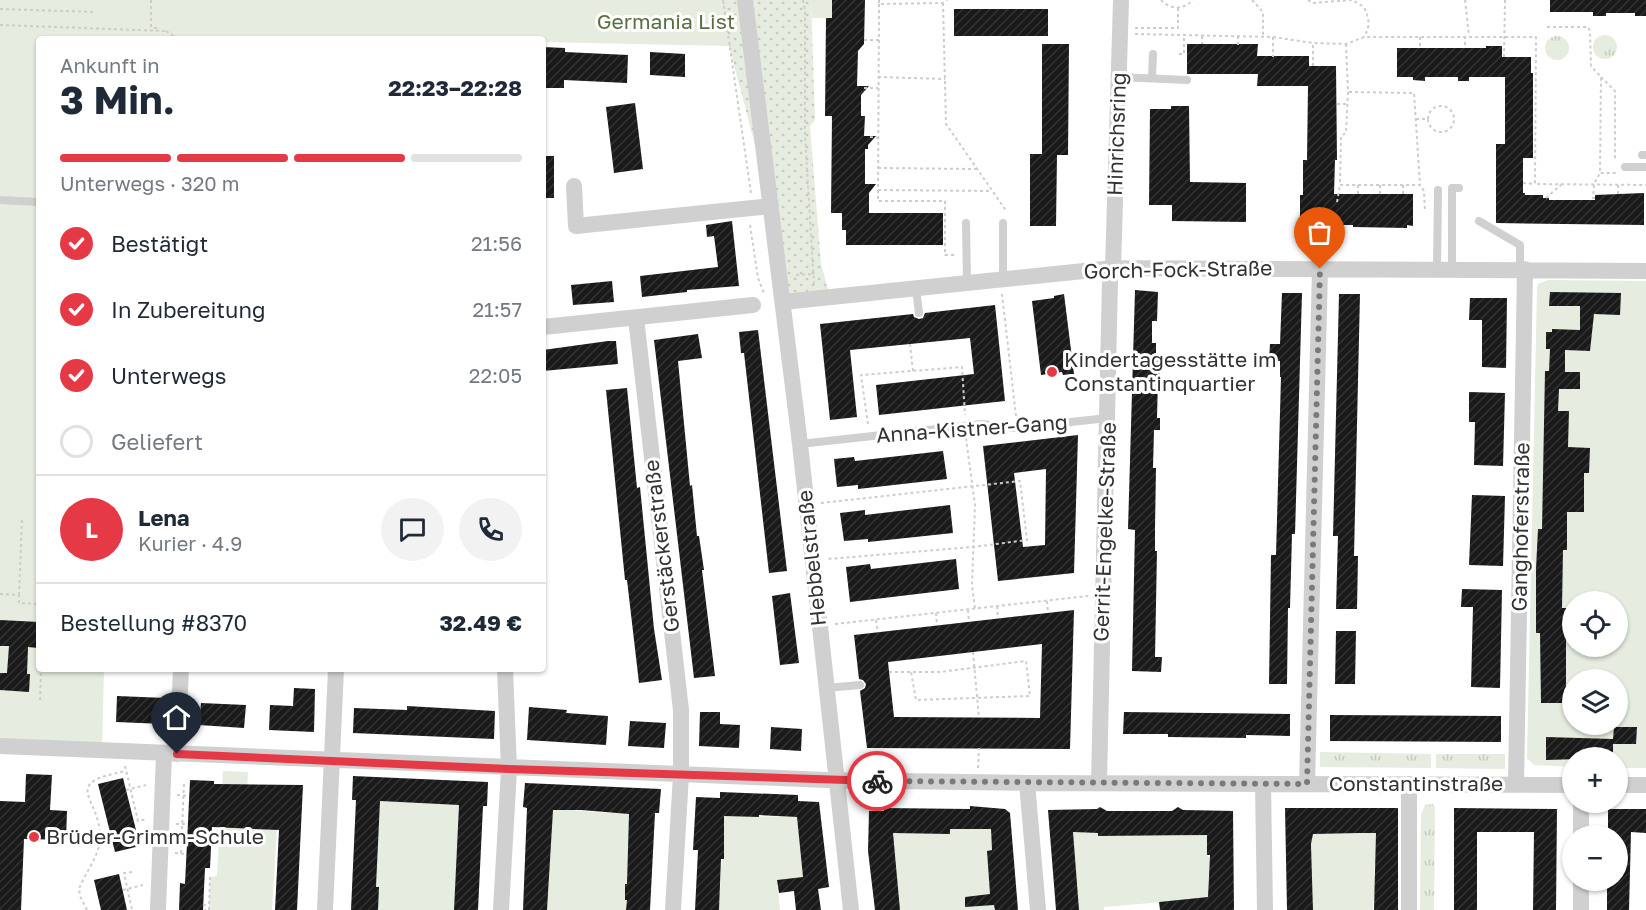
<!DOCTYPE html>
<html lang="de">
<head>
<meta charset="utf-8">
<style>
  body { margin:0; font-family:"Golos Text",sans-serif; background:#f2f2f3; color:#1f2937; height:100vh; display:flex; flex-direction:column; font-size:22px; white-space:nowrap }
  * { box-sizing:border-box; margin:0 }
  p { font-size:20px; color:#747a83 }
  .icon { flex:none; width:33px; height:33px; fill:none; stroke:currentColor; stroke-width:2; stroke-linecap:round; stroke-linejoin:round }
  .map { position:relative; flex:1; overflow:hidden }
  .details { position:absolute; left:36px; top:36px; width:510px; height:636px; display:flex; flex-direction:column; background:#fff; border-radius:6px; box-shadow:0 2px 4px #0004 }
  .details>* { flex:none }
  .fabs { position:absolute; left:1562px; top:591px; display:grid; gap:12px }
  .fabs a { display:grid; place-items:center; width:66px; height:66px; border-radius:50%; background:#fff; box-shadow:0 2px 4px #0004; font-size:30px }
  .pin { position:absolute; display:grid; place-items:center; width:51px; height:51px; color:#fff; margin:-62px -26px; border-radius:50% 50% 50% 0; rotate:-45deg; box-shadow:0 0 6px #0007 }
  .pin .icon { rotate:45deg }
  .courier { position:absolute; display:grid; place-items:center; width:60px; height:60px; margin:-30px; border:4px solid #e63946; border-radius:50%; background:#fff; color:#222; box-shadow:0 2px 8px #0007 }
  .summary em { font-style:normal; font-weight:700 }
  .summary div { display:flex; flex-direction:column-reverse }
  .summary { display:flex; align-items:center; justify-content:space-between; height:102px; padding:0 24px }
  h1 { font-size:39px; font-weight:700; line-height:45px }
  .bar { display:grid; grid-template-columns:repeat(4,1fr); gap:9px 6px; align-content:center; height:72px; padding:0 24px }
  .bar i { height:8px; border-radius:4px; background:#e0e1e3 }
  .bar .on { background:#e63946 }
  .bar p { grid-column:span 4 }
  .line { display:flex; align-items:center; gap:15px; padding:0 24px; border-top:2px solid #e0e1e3 }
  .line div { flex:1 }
  .round { display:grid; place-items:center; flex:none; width:63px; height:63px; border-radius:32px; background:#f2f2f3 }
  ol { padding:0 24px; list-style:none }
  li { display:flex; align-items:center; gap:18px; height:66px }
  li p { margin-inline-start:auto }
  li .icon { padding:6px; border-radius:50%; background:#e63946; color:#fff; stroke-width:4 }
  li:last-child { color:#747a83 }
  li i { width:33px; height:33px; border:3px solid #e0e1e3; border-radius:50% }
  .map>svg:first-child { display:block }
</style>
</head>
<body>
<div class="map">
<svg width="1646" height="910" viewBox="0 0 1646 910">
  <defs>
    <pattern id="grass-tufts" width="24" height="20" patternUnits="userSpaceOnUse" patternTransform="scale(1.5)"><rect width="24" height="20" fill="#e6ecdf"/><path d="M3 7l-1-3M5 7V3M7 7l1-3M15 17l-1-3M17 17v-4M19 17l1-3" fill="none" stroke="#c6cbc0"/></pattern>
    <pattern id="park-dots" width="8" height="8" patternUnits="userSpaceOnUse" patternTransform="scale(1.5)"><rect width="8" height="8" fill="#e6ecdf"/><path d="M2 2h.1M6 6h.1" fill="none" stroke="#c6cbc0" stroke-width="1.8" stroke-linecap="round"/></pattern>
    <pattern id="building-hatch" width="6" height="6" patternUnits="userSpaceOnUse" patternTransform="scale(1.5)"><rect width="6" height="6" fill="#1a1a1a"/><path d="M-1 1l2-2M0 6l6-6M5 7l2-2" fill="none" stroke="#333"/></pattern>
  </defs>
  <rect width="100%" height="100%" fill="#fff"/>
  <path fill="url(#grass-tufts)" d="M1593 47a12 12 0 1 1 24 0a12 12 0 1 1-24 0Z
    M1545 48a12 12 0 1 1 24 0a12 12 0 1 1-24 0Z
    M1320 752 1431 754V768L1320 767Z
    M1436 754H1505V769L1436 768Z
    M1432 804 1435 806V812L1434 910H1420L1421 815 1425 805Z"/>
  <path fill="url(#park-dots)" d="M722 0H811L815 120 810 126 821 264 830 296 783 302 771 206 729 46Z"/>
  <path fill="#e6ecdf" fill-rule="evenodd" d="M0 0H722L729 46 543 42V39L440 36 439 39H39V669H104L102 750 0 746Z
    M811 0H832V18H812Z
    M1548 280 1646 281V768H1617V758H1572V767L1534 765 1527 758 1537 289 1538 284ZM1572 602H1617V646H1572ZM1572 680H1617V724H1572Z
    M223 771 248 772 246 806 277 828 272 910H209L210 877 217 876Z
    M380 801 459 805 454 910H377V887H376Z
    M549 808 606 813 634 812 626 910H547L549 881Z
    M724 816 797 817 803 877 777 881 780 910H719Z
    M950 828 991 829 992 850 987 851 990 894 996 905 995 910H900L895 853 889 833H950Z
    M1367 830H1377L1376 860 1374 870 1376 895H1374L1373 910H1313L1311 831 1366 833Z
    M1072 832 1098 833 1099 836H1182L1209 834 1207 855 1210 859 1208 884 1210 898 1104 907V910H1074Z"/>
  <path fill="url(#building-hatch)" fill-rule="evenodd" d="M832 0H865L864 44 858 51 857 86H869L861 95V116H865L864 136H876L868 145V149H865V184H876L869 193V213H943V245H846V230H842V213H831L832 116H825L826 18H832Z
    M1550 0H1646V16H1635V13H1606V16H1593V12H1550Z
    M954 9H1048V36H954Z
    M1042 44H1069L1068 155H1057L1056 226H1030V154H1042Z
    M1187 44H1258L1257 56H1309V66H1336L1337 160H1335L1334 194H1413V226L1407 225V228L1353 227V225H1335V221H1300V195H1303V160H1307L1308 86H1257L1258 74H1187Z
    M1486 46H1502V57H1531V73H1533V158H1523V193H1525V195H1543V198H1549V200H1595V195L1644 193V225L1496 223V144H1505V77H1469V81H1458V77H1425V81L1413 80V77H1397V48H1486Z
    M543 47 565 48V52L628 55 627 83 564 80V88H544Z
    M650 52 685 54V77L650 75Z
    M635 103 643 169 614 173 606 107Z
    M1171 106H1189L1190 182 1246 183V222L1172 221V205H1149L1150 109H1171Z
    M543 156H554V198H543Z
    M732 221 739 286 687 290V292L642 297 640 276 718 267 714 236 707 237 706 225Z
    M612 281 614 302 573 305 571 285Z
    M1135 290 1158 292 1157 321H1152V343H1156V358H1159L1158 365H1160V378H1158L1157 418H1160V430H1154L1153 468H1156L1155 528V551H1157L1155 657H1162L1161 672 1132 671 1135 530 1128 529Z
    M1550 292 1621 293 1620 315 1594 314 1590 351 1565 350V372H1580V389H1559L1558 411H1569L1568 447 1590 448 1589 473H1584V512H1567V550H1563L1562 608H1572V634H1566V703H1541L1540 633H1536V569L1538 529H1542L1545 371H1549L1550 349H1546V332H1552V329L1580 330V306H1549Z
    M1282 293H1302L1295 534H1292L1290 608H1288L1287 684H1269L1271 555H1276L1281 377H1280V361L1269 360 1270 344H1280Z
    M1064 294 1074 374 1063 375 1062 372 1041 375 1032 301 1054 298V296Z
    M1339 294H1360L1354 556H1358L1357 609H1336L1338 536H1333Z
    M1470 298H1507L1506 368 1482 367V320H1469Z
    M995 305 1005 401 879 415 876 385 974 374 970 338 850 350 857 417 830 420 820 324 913 314 914 317 919 319 923 318 925 313Z
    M758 330 787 571 769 573 744 353H741L739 332Z
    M698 334 702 358 678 361 690 486 692 485 697 536H699L704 570H702L715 676 694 678 654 340Z
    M608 341H616L618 364 543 371V350Z
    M627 388 637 488 640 487 654 629 662 680 639 683 627 580H625L606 390Z
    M1469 392 1505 393 1503 466 1474 465 1475 422H1469Z
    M1078 435 1074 573 998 581 983 446ZM1046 469 1045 545 1023 547 1014 473Z
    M943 451 947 479 858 489V485L837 487 834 459 854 457 855 461Z
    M1472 495 1505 496 1503 566 1469 565Z
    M950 505 953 533 868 542V539L844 541 840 513 865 510V515Z
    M956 559 959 589 850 602 846 567 870 564 871 569Z
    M1462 589 1502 590 1500 688 1471 687 1473 607H1461Z
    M790 593 799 663 780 665 772 596Z
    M1074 610 1070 749 867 748 860 691 865 688 866 684 863 680 859 679 854 635ZM1042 644 1040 718 894 717 888 662Z
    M0 620 39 622V648L28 647 27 674H30L29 692 0 690V673H7L9 646H0Z
    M1336 631H1356L1355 684H1335Z
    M294 688 315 689 314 732 269 730 270 705 293 706Z
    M117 696 166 698 164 724 116 722Z
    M201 703 246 705 244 728 199 725Z
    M407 706 495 711 494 739 353 733 354 708 407 710Z
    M529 707 567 710 566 713 608 716 606 745 527 740Z
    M700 712H720V724L740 725 739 748 699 746Z
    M1124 712 1290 714V736L1246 735V738L1168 737V734H1123Z
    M1330 715 1501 716V742L1330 741Z
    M630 721 666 723 664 748 628 746Z
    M771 727 802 729 801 751 770 749Z
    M1614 727H1637L1636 744H1613V758L1546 760V737L1613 739Z
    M26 774 52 775 50 810 67 811 66 840 24 839 21 910H0V801L25 802Z
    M353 776 488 782 487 806H483L478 910H454L459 805 380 801 376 887H379L378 910H351L356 800H352Z
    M123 778 140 846 115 852 98 784Z
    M190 780 214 781V784L303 785 297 910H275L279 830 212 827 210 868H205L203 910H179L180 883 185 884Z
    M525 783 661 789 659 813H655L650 910H626L627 900H625V884H627L629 814 581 810H553L547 910H523L527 808 523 807Z
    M720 792 798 795V801L819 802 829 887 818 889 821 910H796L794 891 779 893 777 880 803 877 797 817 759 815V817L724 816V859H721L719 910H695L698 850H693L696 797 720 798Z
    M970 806 1005 809 1010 813 1018 910H995L994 905 965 907V897L990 894 987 851 992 850 991 829H950V834L893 833 900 910H875L868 851 869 811H884V808L970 809Z
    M1100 807 1107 811H1172L1178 807 1183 810 1233 811 1234 910H1160L1159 902 1208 897 1210 855H1207V835L1098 836V833L1073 832 1079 910H1056L1048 810 1097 809Z
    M1285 808H1398V910H1374L1376 833H1359L1313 834 1311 844 1313 910H1287Z
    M1454 808 1557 809 1556 910H1533L1534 832H1477V910H1454Z
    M1608 809H1646V833L1631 832 1629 910H1607V880H1617V836H1608Z
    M119 874 127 910H101L94 880Z"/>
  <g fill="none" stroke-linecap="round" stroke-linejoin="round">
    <path stroke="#cdcdcd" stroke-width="2" stroke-dasharray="3 3" stroke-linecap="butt" d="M151 0V27L160 29
      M723 0 751 193
      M803 0 805 10V135L814 285
      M879 0V4L943 3 947 0
      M1161 0C1171 10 1183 10 1193 0
      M1252 0 1263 12V37
      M1308 0 1312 3 1352 0 1364 7C1369 19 1371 25 1364 37
      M1465 0 1469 36
      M943 3 946 124 1007 212
      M879 4 878 201H945V255H956
      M0 9 95 12
      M0 25 165 31
      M1547 27H1588L1590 31 1591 66 1601 77 1600 173H1616
      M1135 28H1178V8
      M166 31 178 39
      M1135 34 1273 37 1313 43 1346 44 1364 37H1536L1535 184 1646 185
      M1202 36V44
      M1465 36V48
      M1273 37V57
      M1420 37V48
      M864 40H879
      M1346 44 1348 92 1346 133 1341 136 1340 185H1420L1424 191 1425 212
      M1238 45V36
      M1179 54H1184V35
      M1504 57 1505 0
      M1313 66V44
      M878 77 945 79
      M1601 77 1615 91V161
      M864 88H878
      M1349 92 1414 93 1420 185
      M1337 104H1347
      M1428 119a13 13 0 1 1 26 0a13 13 0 1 1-26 0Z
      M1416 119H1428
      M870 137 878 138
      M878 168 977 169
      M1523 183 1535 184
      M1380 185V194
      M1618 185V195
      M878 190 992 191
      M1358 194V185
      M1403 194V185
      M1546 198 1562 184
      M1595 198H1593L1594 184 1600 173
      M1337 202 1340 185
      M750 225 758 278 764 293
      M796 275 814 274
      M1002 294 1016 416
      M910 344 913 371
      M868 424 861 375 962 367 965 415
      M966 438 975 505 972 585 975 609
      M821 503 1020 481 1027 540 973 547 827 559
      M0 594 19 595V603L39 604
      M19 595 22 518
      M1047 601 1048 613
      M997 606 998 618
      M968 610 969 622
      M936 613 937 625
      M876 620 878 632
      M835 624 1088 596
      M973 652 979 718
      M889 672H940L1026 661 1030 696 916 700 911 672
      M40 700 41 669
      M125 766 138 821 147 819
      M978 768 979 748
      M126 790 146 785
      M177 795 189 796
      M176 824H188
      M175 853 187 854
      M181 853 184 784
      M132 872 124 873 132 910
      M123 890 143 885
      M203 905H205V910
      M87 910 80 896 79 889C85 873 100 855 100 838 101 797 58 784 126 771
      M209 910 210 877"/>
    <path stroke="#d0d0d0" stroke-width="8" d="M1118 77 1187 80
      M1152 78 1153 54
      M1642 155H1646
      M1625 167H1646
      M0 200 39 202
      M1479 221 1520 245V269
      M966 223 967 284
      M1003 223V280
      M1437 268 1438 190
      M1452 268V188H1459
      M916 289 919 313
      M800 444 982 424 1015 428 1108 418
      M826 688 860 685"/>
    <path stroke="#d0d0d0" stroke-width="16" d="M745 0 800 444 851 910
      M574 186 576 226 771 206
      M1113 268 1121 0
      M783 302 1113 268 1646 271
      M636 318 681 710V775L673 910
      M543 327 753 305
      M0 746 826 780 1027 783 1572 785
      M177 754 181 669
      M1027 783 1038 910
      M1099 783 1110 280
      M1263 784 1265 910
      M1307 784 1320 269
      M1409 784V910
      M1516 784 1525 269
      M1617 785H1646
      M1581 802V836
      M1581 880V910
      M158 910 164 754
      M325 910 336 669
      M501 910 509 769 505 669"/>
  </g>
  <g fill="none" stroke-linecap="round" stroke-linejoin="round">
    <path stroke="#7a7a7a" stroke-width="6" stroke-dasharray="0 10.8" d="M877 781 1307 784 1320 269"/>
    <path stroke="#e63946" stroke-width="8" d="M177 754 509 769 877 781"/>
  </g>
  <g fill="#e63946" stroke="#fff" stroke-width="2">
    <circle cx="1052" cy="372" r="6"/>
    <circle cx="34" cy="837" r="6"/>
  </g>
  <g text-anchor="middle" stroke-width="6" stroke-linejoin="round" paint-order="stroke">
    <g font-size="21" fill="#56703f" stroke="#fff">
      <text x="666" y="29">Germania List</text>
    </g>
    <g font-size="21" fill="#333" stroke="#fff">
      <text transform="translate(1117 134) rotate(-88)" y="7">Hinrichsring</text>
      <text transform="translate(1178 270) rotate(-1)" y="7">Gorch-Fock-Straße</text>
      <text transform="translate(972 429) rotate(-4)" y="7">Anna-Kistner-Gang</text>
      <text transform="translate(1521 527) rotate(-89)" y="7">Ganghoferstraße</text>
      <text transform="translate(1105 532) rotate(-88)" y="7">Gerrit-Engelke-Straße</text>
      <text transform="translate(662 546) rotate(-97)" y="7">Gerstäckerstraße</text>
      <text transform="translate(812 558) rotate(-96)" y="7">Hebbelstraße</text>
      <text x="1416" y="791">Constantinstraße</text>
    </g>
    <g font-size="21" fill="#333" stroke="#fff" text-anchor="start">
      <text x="1064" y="367">Kindertagesstätte im<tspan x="1064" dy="24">Constantinquartier</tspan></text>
      <text x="46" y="844">Brüder-Grimm-Schule</text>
    </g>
  </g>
</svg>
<div class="fabs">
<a><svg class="icon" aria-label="locate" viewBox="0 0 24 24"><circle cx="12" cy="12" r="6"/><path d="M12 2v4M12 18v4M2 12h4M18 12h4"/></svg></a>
<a><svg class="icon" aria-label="layers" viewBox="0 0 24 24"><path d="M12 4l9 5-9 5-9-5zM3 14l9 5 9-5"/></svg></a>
<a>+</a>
<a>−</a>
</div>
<div class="pin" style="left:1320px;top:269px;background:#ea580c"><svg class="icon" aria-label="bag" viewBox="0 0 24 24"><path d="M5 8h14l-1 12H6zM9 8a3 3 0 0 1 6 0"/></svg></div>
<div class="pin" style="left:177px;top:754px;background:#1f2937"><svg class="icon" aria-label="home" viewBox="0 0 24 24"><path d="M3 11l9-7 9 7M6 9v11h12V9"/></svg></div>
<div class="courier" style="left:877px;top:781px"><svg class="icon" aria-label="bike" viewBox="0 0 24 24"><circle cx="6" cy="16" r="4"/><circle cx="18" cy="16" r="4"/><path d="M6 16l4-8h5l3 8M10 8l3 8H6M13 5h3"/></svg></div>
<section class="details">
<div class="summary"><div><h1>3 Min.</h1><p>Ankunft in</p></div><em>22:23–22:28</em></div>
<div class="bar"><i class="on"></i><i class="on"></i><i class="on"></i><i></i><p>Unterwegs · 320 m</p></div>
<ol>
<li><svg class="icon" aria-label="check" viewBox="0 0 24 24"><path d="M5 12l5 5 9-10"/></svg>Bestätigt<p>21:56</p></li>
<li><svg class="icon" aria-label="check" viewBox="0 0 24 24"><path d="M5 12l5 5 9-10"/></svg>In Zubereitung<p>21:57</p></li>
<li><svg class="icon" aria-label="check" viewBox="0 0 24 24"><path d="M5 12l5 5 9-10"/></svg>Unterwegs<p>22:05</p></li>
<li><i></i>Geliefert</li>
</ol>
<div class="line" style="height:108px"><b class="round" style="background:#e63946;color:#fff">L</b><div><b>Lena</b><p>Kurier · 4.9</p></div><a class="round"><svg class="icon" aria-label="chat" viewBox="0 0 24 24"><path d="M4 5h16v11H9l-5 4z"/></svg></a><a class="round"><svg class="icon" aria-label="phone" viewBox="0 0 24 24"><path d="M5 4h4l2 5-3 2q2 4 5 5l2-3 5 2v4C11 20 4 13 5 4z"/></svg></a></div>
<div class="line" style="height:78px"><div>Bestellung #8370</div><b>32.49 €</b></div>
</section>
</div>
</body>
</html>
